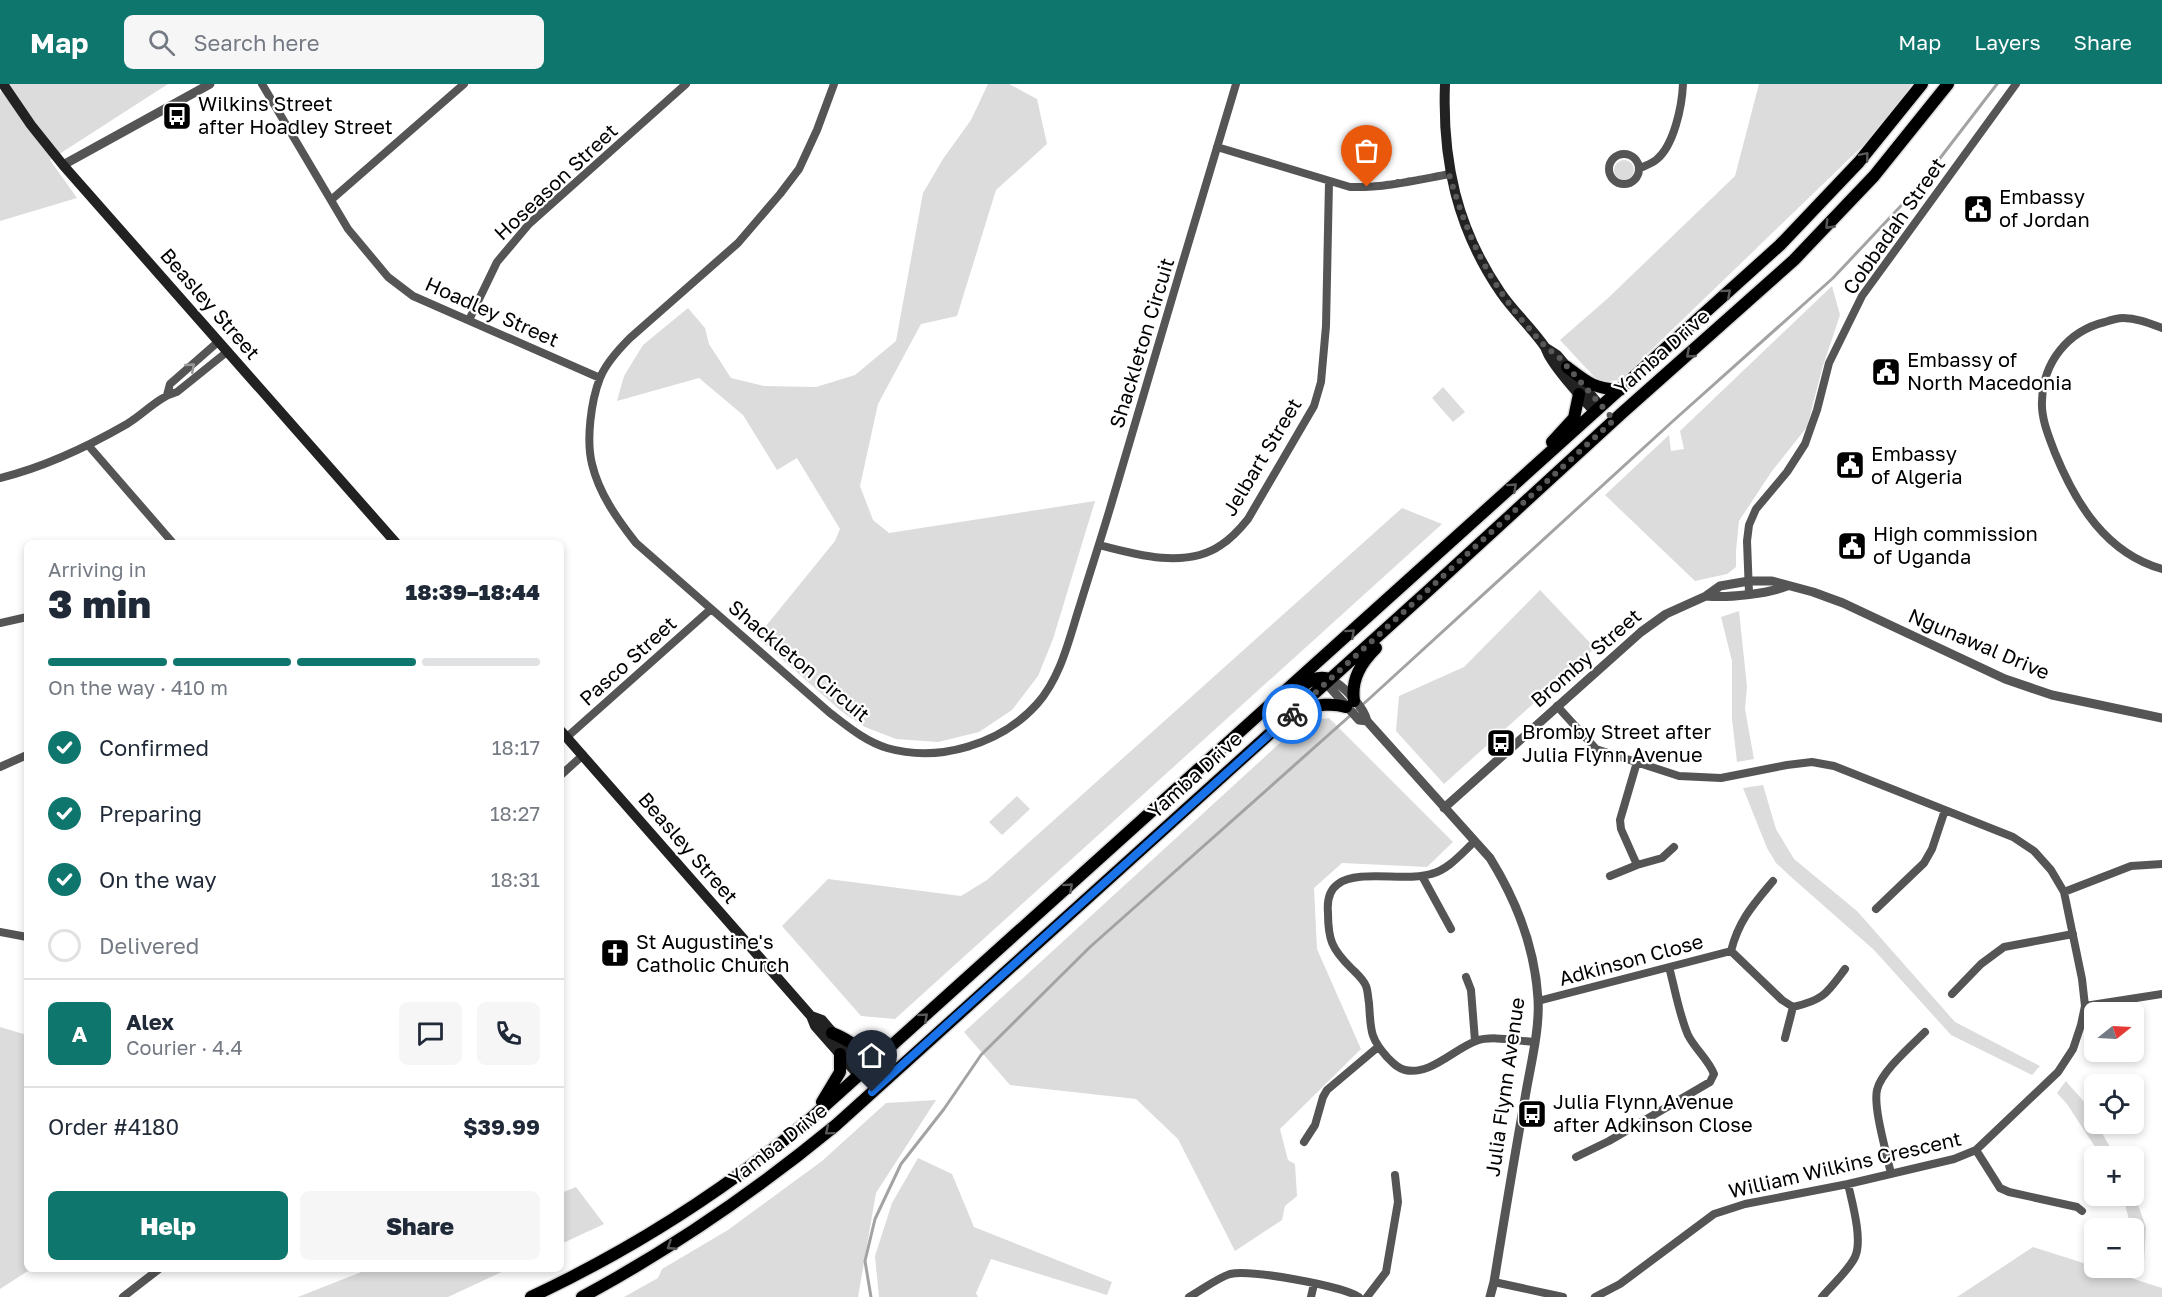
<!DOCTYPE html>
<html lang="en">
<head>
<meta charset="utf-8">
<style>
  body { margin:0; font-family:"Golos Text",sans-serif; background:#f6f6f7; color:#1f2937; height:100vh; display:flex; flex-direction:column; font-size:22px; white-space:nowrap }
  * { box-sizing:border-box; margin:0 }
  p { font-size:20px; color:#747a83 }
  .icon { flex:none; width:33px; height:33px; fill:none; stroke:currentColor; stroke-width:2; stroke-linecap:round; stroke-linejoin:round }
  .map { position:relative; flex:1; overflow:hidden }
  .sheet { position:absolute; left:24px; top:456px; width:540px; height:732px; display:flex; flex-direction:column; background:#fff; border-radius:9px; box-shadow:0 3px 9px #0003 }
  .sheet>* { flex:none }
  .needle { width:39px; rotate:72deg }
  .buttons { position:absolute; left:2084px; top:918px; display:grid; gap:12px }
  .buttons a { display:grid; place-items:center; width:60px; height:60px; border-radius:9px; background:#fff; box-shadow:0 3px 9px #0003; font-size:30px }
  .pin { position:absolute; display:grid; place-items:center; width:51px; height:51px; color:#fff; margin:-62px -26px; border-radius:50% 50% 50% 0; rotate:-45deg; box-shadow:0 0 6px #0007 }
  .pin .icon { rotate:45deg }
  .courier { position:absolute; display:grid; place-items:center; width:60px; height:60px; margin:-30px; border:4px solid #1a73e8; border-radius:50%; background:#fff; color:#222; box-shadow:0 2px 8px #0007 }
  .head em { font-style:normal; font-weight:800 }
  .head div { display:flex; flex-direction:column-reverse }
  .head { display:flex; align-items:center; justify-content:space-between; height:102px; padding:0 24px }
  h1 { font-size:39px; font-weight:800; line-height:45px }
  .bar { display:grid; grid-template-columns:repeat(4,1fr); gap:9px 6px; align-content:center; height:72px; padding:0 24px }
  .bar i { height:8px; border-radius:4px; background:#e0e1e3 }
  .bar .on { background:#0f766e }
  .bar p { grid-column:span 4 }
  .line { display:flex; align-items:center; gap:15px; padding:0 24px; border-top:2px solid #e0e1e3 }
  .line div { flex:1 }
  .round { display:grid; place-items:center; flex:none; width:63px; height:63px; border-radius:9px; background:#f6f6f7 }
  ol { padding:0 24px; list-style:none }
  li { display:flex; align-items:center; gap:18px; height:66px }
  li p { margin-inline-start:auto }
  li .icon { padding:6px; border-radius:50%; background:#0f766e; color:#fff; stroke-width:4 }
  li:last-child { color:#747a83 }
  li i { width:33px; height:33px; border:3px solid #e0e1e3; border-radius:50% }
  .primary-button { display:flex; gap:12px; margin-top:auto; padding:12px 24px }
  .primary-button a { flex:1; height:69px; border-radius:9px; background:#0f766e; color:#fff; font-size:24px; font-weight:800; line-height:69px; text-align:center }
  .primary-button a+a { background:#f6f6f7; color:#1f2937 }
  header { display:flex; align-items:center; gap:36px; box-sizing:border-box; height:84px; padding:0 30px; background:#0f766e; color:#fff }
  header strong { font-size:28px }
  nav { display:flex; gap:33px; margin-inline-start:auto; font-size:21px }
  .search { width:420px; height:54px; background:#f6f6f7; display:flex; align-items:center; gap:15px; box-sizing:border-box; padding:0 21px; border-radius:9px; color:#747a83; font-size:22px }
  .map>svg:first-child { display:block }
</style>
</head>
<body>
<header>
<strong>Map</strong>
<div class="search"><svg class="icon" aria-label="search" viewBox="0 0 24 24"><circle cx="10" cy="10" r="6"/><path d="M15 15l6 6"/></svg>Search here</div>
<nav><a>Map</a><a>Layers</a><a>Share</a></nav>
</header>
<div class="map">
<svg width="2162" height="1213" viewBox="0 0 2162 1213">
  <rect width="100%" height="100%" fill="#fff"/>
  <path fill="#dcdcdc" d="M3 0H168L50 76 77 114 0 137V10Z
    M988 0H1009L1037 15 1047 60 996 106 957 232 921 240 878 320 860 402 873 436 889 449 1095 417 1053 555 1038 592 1012 626 979 648 938 658 896 655 865 643 841 627 757 553 835 457 840 445 797 374 777 386 743 331 699 294 617 317 624 292 643 261 688 224 705 244 709 260 731 294 764 302 816 303 855 291 896 257 923 109 943 75 971 36Z
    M1759 0H1912L1879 46 1620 296 1599 298 1560 256 1607 215 1735 92Z
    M1614 86a10 10 0 1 1 20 0a10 10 0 1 1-20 0Z
    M1832 202 1840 231 1822 285 1807 343 1772 387 1739 437 1736 467V483L1727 490 1695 497 1605 411 1669 351 1671 367 1684 365 1680 347Z
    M1443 303 1465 328 1453 338 1432 314Z
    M1402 424 1442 440 895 935 861 932 782 842 828 795 961 812 987 796Z
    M1540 506 1595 564 1444 700 1396 647 1399 612 1464 583Z
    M1739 527 1747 603 1745 625 1754 675 1737 678 1732 635V577L1721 533Z
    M1329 634 1453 758 1427 783 1342 779 1314 804 1317 865 1361 965 1280 1045 1288 1076 1295 1080 1297 1112 1285 1122 1282 1136 1235 1167 1178 1055 1136 1015 1010 1001 964 948 1304 637Z
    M1763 701 1776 745 1794 775 1857 827 1955 938 2040 982 2032 991 1951 951 1874 866 1790 792 1776 779 1767 764 1743 704Z
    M1017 712 1030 725 1002 751 989 738Z
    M0 943 27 951V1185H31L0 1205Z
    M2066 997C2075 1009 2094 1024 2094 1040H2097L2115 1072H2101L2067 1020 2057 1009Z
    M936 1016 876 1109 858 1213H624L658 1194 662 1185 728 1146 822 1077 886 1019Z
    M918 1074 952 1090 974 1143 1112 1198 1107 1211 991 1175 976 1209 978 1213H879L875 1172 892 1119Z
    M576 1103 604 1140 561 1160V1109Z
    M2133 1107 2146 1143 2144 1178 2133 1180V1144H2131L2123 1112H2133Z
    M2033 1163 2162 1204V1213H1957Z
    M369 1185H508L448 1213H298Z"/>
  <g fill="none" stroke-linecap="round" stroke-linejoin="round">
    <path stroke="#a3a3a3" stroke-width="3" d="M871 1213 865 1177 875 1135 901 1080 944 1025 981 971 1090 863 1370 614 1673 337 1833 194 1914 108 1997 0"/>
    <g stroke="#dbdbdb" stroke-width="15">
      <path id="primary" d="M1567 283C1588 299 1593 304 1620 306
        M1552 358 1574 334 1579 310
        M1299 605C1309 597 1317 591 1330 595
        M1354 617C1351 595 1361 579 1376 564
        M1298 625C1314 622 1331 618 1346 623
        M832 949C854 957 864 974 888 965
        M822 1018 840 988V970
        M531 1213C631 1166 724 1107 809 1036L1780 161 1859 78 1922 0
        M582 1213C673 1164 757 1106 836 1041L1430 505 1622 329 1794 176 1874 92 1948 0"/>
    </g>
    <path stroke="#555" stroke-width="8" d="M262 0 348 145 388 193 413 212 600 294
      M834 0 817 46 799 85 780 110 738 159 630 254C619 265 606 279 600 294 591 317 586 356 592 380 599 410 618 436 636 459L830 629C847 642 866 658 887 664 939 679 1001 660 1037 620 1061 593 1069 555 1080 521 1090 488 1101 455 1111 421 1152 281 1194 140 1236 0
      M1217 63 1350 103C1384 104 1417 96 1450 90
      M1609 85a15 15 0 1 1 30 0a15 15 0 1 1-30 0Z
      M1639 85C1644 82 1651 80 1656 76 1674 62 1682 22 1683 0
      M331 116 464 0
      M469 236 497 178 529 140 686 0
      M2162 244C2149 239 2137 234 2123 234 2117 234 2111 236 2105 238 2068 247 2043 278 2042 317 2041 335 2049 353 2055 369 2076 420 2106 469 2162 485
      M167 311 170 300 219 257
      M88 361 173 459
      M0 394C45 383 87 363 127 340 144 330 158 313 177 308L228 267
      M1099 461C1136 471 1187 485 1221 461 1232 454 1240 445 1248 435L1314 322 1321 298 1326 242 1329 98
      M1749 509 1747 457 1749 441 1756 425 1787 388 1805 360 1817 326 1829 279 1862 212 2016 0
      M0 539 27 533
      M1557 622 1596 665 1679 692 1721 694 1787 681 1812 678 1834 682 2013 753 2034 767 2051 786 2064 808 2082 895 2085 922 2081 941 2073 965 2058 988 1976 1066 1954 1075 1848 1100 1745 1120 1714 1130 1620 1200 1595 1213
      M567 653 711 525
      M0 683 27 671
      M561 691 583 671
      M1474 758C1462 769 1448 786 1431 790 1406 798 1358 785 1338 800 1328 807 1327 818 1328 829 1328 856 1332 865 1351 884 1357 890 1363 895 1366 902 1368 907 1368 914 1369 919 1371 945 1369 953 1387 973 1393 979 1397 984 1405 986 1430 992 1454 965 1476 957 1493 951 1516 957 1534 958
      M1637 781 1621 745 1620 736 1637 678
      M1422 792 1451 845
      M1610 792 1637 781 1662 774 1674 763
      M1773 797C1753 821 1739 836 1731 867L1782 916 1793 923C1824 916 1827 909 1845 885
      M2064 808 2131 782 2162 780
      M1876 825 1924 779 1932 765 1945 726
      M0 848 27 853
      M1466 893 1471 906 1475 957
      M1952 910 1981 880 2004 863 2073 850
      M1538 917 1731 867
      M2085 922 2162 910
      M1785 954 1793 923
      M1304 1058 1315 1041 1323 1013 1327 1006 1378 963
      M1976 1066 2000 1104 2009 1108 2077 1123 2082 1127
      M1576 1073 1609 1057 1710 998 1714 990C1708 975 1695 965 1688 951 1679 930 1675 905 1669 883
      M1891 1090C1887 1070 1873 1024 1877 1006 1881 988 1911 962 1925 948
      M1494 1198 1563 1213
      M123 1213 159 1185
      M1189 1213C1202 1206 1217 1194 1230 1190 1250 1185 1342 1202 1359 1213
      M1311 1213 1314 1200
      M1367 1213 1386 1188 1398 1118 1395 1091
      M1822 1213C1831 1202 1849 1186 1855 1173 1863 1156 1852 1118 1848 1100"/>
    <path stroke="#555" stroke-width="9" d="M63 81 210 0
      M1706 512C1728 514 1767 510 1787 502
      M1330 595C1343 601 1364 623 1367 637L1490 774C1516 816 1535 864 1538 915 1540 946 1530 983 1525 1014 1514 1075 1504 1136 1494 1198L1490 1213
      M1326 599 1359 636 1367 637
      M1444 724 1641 548 1666 530 1706 512 1720 502 1749 497H1772L1813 508 1843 519 2005 595 2052 611 2162 634"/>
    <path stroke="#222" stroke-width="10" d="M3 0 31 41 63 81 396 459
      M1445 0C1442 77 1457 145 1501 209 1514 228 1532 244 1545 263 1547 267 1548 271 1551 275 1563 294 1580 312 1595 328
      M1546 264 1557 271 1601 323
      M561 647 811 932 815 942 859 992
      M811 932 822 936 865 987"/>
    <use href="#primary" stroke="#000" stroke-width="12"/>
  </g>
  <defs><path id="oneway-chevron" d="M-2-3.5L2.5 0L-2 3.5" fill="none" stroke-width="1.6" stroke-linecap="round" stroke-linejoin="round" transform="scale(1.5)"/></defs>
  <g stroke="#595959">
    <use href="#oneway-chevron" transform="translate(1865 72) rotate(-50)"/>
    <use href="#oneway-chevron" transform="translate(1829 141) rotate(134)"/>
    <use href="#oneway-chevron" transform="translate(1727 209) rotate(-42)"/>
    <use href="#oneway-chevron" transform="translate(1690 270) rotate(139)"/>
    <use href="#oneway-chevron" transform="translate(1513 403) rotate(-42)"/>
    <use href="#oneway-chevron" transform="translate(1351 549) rotate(-42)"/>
    <use href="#oneway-chevron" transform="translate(1069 803) rotate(-42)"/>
    <use href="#oneway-chevron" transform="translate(924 933) rotate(-42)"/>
    <use href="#oneway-chevron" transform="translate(829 1047) rotate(140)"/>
    <use href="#oneway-chevron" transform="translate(671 1162) rotate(147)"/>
  </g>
  <use stroke="#999" href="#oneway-chevron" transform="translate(191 283) rotate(-41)"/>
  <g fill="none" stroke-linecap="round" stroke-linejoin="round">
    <path stroke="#595959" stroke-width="6" stroke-dasharray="0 10.8" d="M1292 630 1614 336 1557 271C1542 262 1533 248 1521 235 1483 188 1466 147 1449 90L1367 103"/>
    <path stroke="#1a73e8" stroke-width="8" d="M872 1008 1292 630"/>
  </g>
  <defs>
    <g id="bus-square" transform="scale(1.5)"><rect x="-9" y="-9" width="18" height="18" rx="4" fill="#000" stroke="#fff"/><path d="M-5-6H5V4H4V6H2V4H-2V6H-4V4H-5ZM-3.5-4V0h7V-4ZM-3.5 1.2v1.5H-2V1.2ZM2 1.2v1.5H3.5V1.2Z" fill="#fff"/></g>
    <g id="civic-square" transform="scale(1.5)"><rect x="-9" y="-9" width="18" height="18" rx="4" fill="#000" stroke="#fff"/><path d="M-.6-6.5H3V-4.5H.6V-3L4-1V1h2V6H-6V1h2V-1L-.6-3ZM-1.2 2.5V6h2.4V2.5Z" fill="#fff"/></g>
    <g id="church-square" transform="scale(1.5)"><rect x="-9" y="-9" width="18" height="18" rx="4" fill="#000" stroke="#fff"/><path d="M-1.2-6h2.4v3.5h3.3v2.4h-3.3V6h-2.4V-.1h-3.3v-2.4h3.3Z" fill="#fff"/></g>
  </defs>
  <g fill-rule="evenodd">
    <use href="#bus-square" x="177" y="32"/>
    <use href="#civic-square" x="1978" y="125"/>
    <use href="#civic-square" x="1886" y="288"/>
    <use href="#civic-square" x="1850" y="381"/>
    <use href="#civic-square" x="1852" y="462"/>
    <use href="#bus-square" x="1501" y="659"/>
    <use href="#church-square" x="615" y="869"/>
    <use href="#bus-square" x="1532" y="1030"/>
  </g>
  <g text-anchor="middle" stroke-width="4.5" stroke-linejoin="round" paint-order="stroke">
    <g font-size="20" fill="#000" stroke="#fff" text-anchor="start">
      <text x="198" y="27">Wilkins Street<tspan x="198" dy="23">after Hoadley Street</tspan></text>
      <text x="1999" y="120">Embassy<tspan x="1999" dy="23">of Jordan</tspan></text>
      <text x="1907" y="283">Embassy of<tspan x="1907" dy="23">North Macedonia</tspan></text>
      <text x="1871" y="377">Embassy<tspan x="1871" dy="23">of Algeria</tspan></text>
      <text x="1873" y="457">High commission<tspan x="1873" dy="23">of Uganda</tspan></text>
      <text x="1522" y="655">Bromby Street after<tspan x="1522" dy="23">Julia Flynn Avenue</tspan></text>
      <text x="636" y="865">St Augustine's<tspan x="636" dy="23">Catholic Church</tspan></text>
      <text x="1553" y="1025">Julia Flynn Avenue<tspan x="1553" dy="23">after Adkinson Close</tspan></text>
    </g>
    <g font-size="20" fill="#000" stroke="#fff">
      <text transform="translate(556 98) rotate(-43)" y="7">Hoseason Street</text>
      <text transform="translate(1894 142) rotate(-55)" y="7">Cobbadah Street</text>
      <text transform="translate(210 220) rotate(49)" y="7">Beasley Street</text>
      <text transform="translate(492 228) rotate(24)" y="7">Hoadley Street</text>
      <text transform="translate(1142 259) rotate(-73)" y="7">Shackleton Circuit</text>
      <text transform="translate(1662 268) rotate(-41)" y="7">Yamba Drive</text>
      <text transform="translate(1262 373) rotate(-59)" y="7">Jelbart Street</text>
      <text transform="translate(1979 560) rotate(23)" y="7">Ngunawal Drive</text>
      <text transform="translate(1586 574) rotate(-41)" y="7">Bromby Street</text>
      <text transform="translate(628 577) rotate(-42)" y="7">Pasco Street</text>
      <text transform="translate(799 577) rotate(40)" y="7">Shackleton Circuit</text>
      <text transform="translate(1195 691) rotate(-42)" y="7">Yamba Drive</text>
      <text transform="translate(688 764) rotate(49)" y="7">Beasley Street</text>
      <text transform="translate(1631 876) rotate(-15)" y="7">Adkinson Close</text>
      <text transform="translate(1505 1003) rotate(-82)" y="7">Julia Flynn Avenue</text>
      <text transform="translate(778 1060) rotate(-38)" y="7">Yamba Drive</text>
      <text transform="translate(1845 1081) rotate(-13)" y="7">William Wilkins Crescent</text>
    </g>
  </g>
</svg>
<div class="buttons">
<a><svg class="needle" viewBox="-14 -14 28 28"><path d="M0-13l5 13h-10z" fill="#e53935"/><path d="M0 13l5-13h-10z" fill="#747a83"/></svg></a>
<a><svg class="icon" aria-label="locate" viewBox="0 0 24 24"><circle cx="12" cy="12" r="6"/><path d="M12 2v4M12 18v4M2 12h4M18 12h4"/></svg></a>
<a>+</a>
<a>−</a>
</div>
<div class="pin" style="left:1367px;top:103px;background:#ea580c"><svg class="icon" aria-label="bag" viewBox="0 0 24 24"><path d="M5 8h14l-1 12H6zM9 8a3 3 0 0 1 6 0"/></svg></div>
<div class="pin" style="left:872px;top:1008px;background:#1f2937"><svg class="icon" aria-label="home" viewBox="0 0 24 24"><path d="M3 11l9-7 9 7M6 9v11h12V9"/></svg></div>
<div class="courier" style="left:1292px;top:630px"><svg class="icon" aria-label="bike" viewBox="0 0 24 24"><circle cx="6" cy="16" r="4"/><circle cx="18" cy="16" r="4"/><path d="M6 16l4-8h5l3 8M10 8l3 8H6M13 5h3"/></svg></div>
<section class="sheet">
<div class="head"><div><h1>3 min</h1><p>Arriving in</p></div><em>18:39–18:44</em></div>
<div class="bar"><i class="on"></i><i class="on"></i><i class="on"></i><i></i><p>On the way · 410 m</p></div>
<ol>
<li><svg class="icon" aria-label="check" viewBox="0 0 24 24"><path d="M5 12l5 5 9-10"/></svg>Confirmed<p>18:17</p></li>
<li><svg class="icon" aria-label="check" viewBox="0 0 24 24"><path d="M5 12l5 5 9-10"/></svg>Preparing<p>18:27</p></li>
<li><svg class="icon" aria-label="check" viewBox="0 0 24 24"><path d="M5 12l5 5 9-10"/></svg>On the way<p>18:31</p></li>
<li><i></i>Delivered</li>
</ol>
<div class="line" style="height:108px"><b class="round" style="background:#0f766e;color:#fff">A</b><div><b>Alex</b><p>Courier · 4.4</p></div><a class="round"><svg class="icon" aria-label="chat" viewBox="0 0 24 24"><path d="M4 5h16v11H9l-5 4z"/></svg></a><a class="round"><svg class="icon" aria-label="phone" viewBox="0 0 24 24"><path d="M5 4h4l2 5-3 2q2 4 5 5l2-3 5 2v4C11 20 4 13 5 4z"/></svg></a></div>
<div class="line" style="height:78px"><div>Order #4180</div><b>$39.99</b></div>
<div class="primary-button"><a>Help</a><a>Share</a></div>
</section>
</div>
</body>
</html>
